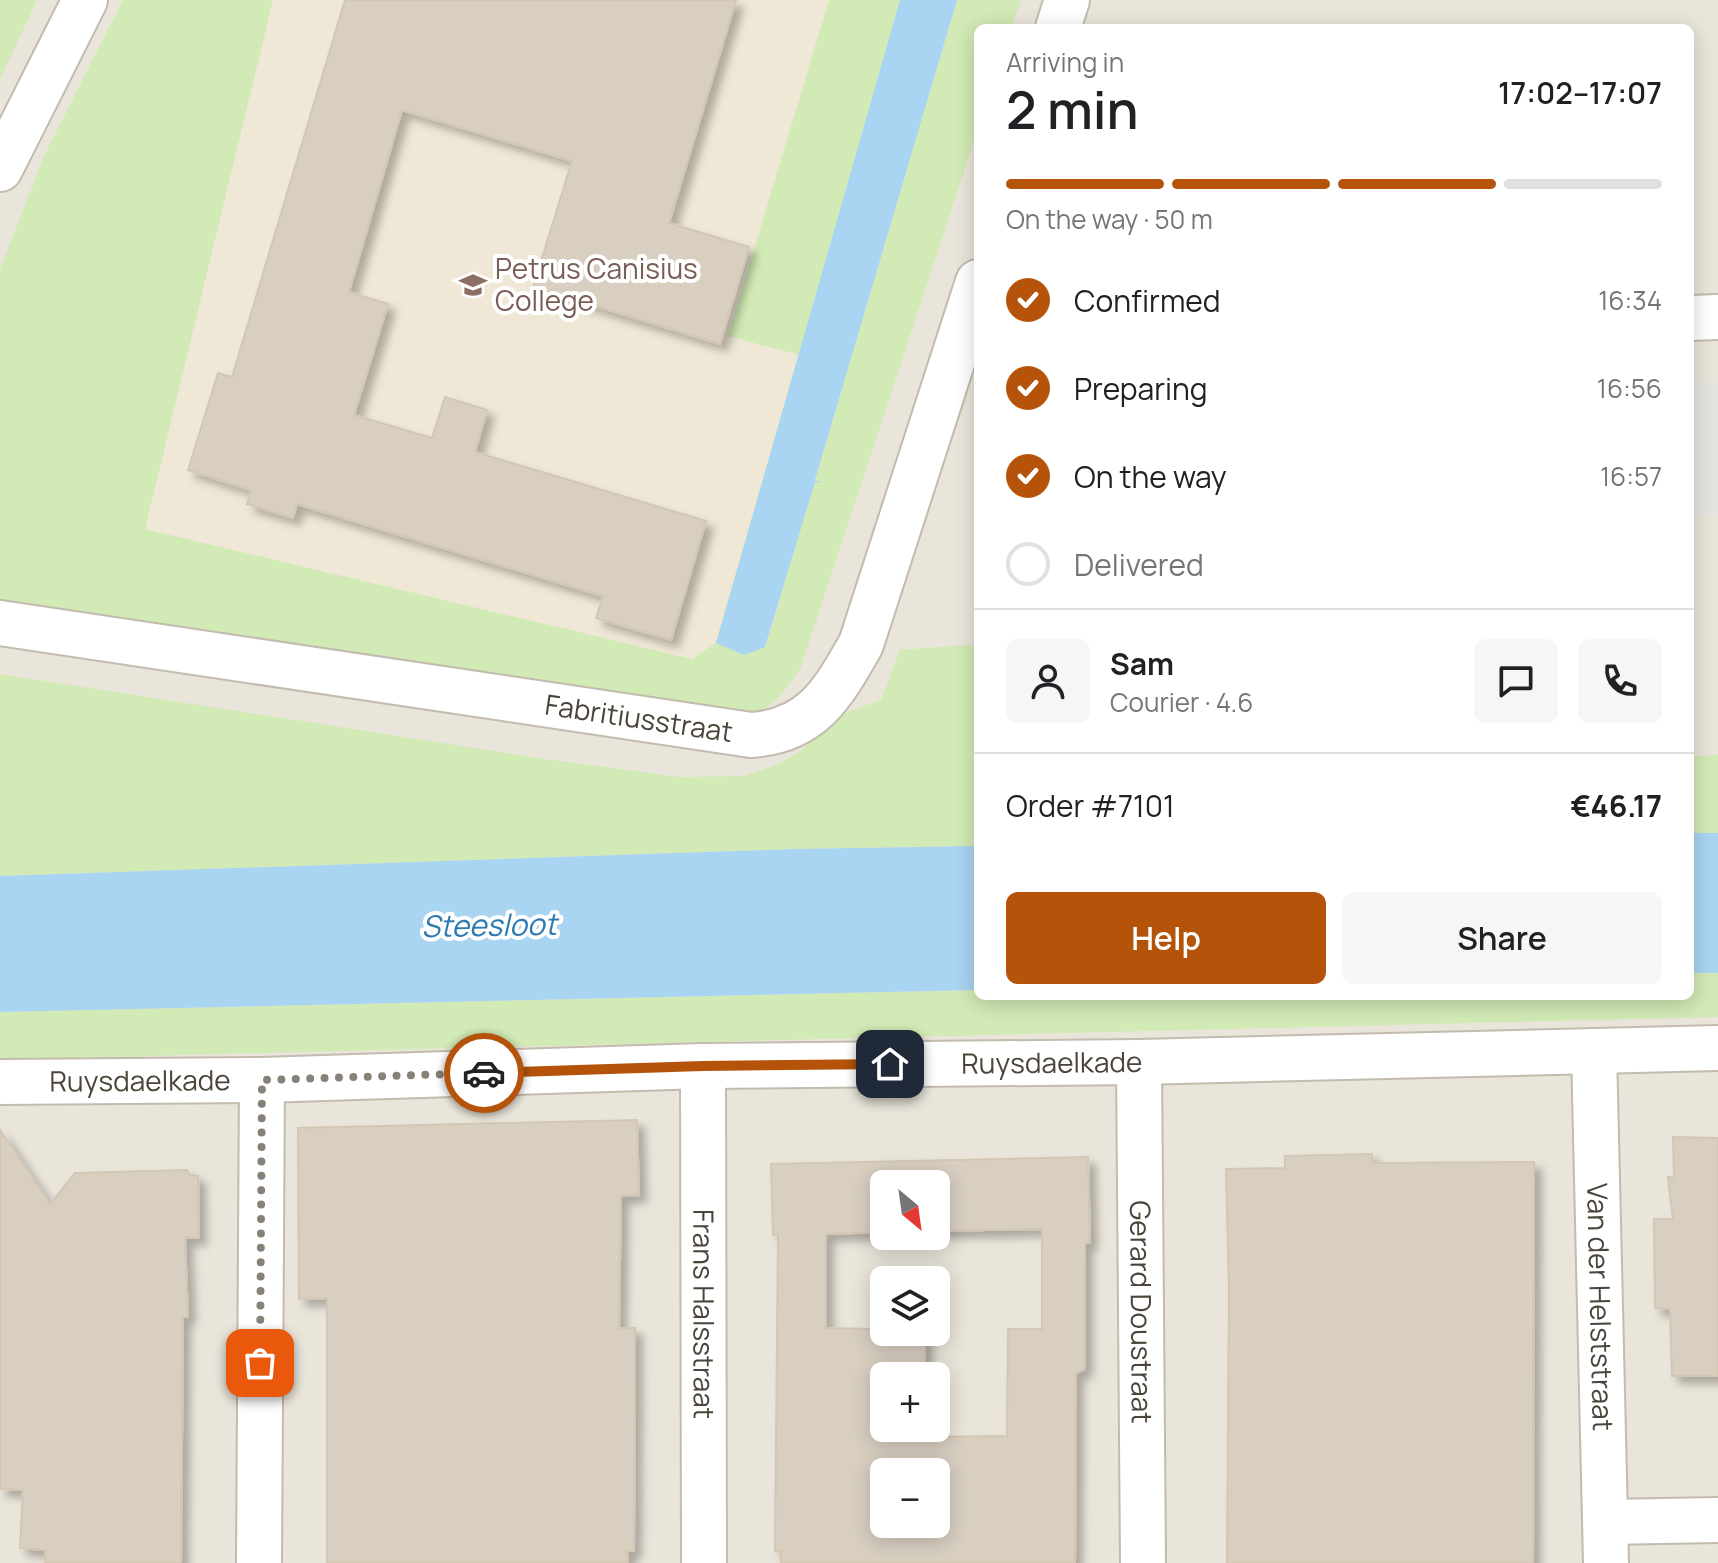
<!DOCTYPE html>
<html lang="en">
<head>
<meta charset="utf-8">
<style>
  body { margin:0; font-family:Manrope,sans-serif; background:#f6f6f6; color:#202124; height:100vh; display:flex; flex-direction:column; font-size:30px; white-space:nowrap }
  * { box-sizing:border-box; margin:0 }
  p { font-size:26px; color:#757577 }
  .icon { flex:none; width:44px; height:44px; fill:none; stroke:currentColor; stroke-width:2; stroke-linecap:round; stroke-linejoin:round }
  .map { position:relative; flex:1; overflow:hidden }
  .side { position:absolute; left:974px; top:24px; width:720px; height:976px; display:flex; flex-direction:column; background:#fff; border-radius:12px; box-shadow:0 4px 20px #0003 }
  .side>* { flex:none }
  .needle { width:52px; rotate:151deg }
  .buttons { position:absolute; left:870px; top:1170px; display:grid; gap:16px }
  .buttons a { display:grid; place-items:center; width:80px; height:80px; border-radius:12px; background:#fff; box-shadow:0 4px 20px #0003; font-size:40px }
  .pin { position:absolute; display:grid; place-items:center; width:68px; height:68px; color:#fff; margin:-34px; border-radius:16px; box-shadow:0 4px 12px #0006 }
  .courier { position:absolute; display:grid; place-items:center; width:80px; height:80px; margin:-40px; border:6px solid #b45309; border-radius:50%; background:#fff; color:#222; box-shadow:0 2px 10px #0007 }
  .overview em { font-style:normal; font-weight:600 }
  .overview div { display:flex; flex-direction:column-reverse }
  .overview { display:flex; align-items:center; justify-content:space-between; height:136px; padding:0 32px }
  h1 { font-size:52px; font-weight:600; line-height:60px }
  .bar { display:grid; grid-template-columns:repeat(4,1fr); gap:12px 8px; align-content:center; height:96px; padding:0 32px }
  .bar i { height:10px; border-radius:6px; background:#e0e0e0 }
  .bar .selected { background:#b45309 }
  .bar p { grid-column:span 4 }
  .line { display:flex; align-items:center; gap:20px; padding:0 32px; border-top:2px solid #e0e0e0 }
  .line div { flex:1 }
  .round { display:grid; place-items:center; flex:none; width:84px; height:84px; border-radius:12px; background:#f6f6f6 }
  ol { padding:0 32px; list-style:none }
  li { display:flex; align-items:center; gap:24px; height:88px }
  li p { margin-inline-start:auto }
  li .icon { padding:8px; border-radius:50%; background:#b45309; color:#fff; stroke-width:4 }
  li:last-child { color:#757577 }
  li i { width:44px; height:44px; border:4px solid #e0e0e0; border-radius:50% }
  .primary-button { display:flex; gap:16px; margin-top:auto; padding:16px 32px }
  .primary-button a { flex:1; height:92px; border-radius:12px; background:#b45309; color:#fff; font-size:32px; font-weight:600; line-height:92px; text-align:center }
  .primary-button a+a { background:#f6f6f6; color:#202124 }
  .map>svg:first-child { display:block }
</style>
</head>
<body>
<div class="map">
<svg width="1718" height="1563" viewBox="0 0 1718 1563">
  <defs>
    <filter id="shadow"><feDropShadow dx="7" dy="7" stdDeviation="4" flood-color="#0004"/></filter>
  </defs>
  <rect width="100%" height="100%" fill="#f6f3ec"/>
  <path fill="#eae5da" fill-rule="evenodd" d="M0 0H1718V1563H0ZM978 28H1690V996H978ZM884 1184H936V1236H884ZM884 1280H936V1332H884ZM884 1376H936V1428H884ZM884 1472H936V1524H884Z"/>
  <path fill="#efe8d6" d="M273 0H829L728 335 799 355 716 643 692 659 145 530Z"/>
  <path fill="#d2eab5" d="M0 0H37L0 80Z
    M123 0H273L145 529 692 659 716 643 744 654 766 646 957 0H1021L1011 28H978V129L801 667C787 690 775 704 752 716L0 604V269L45 154Z
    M829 0H900L799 355 728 336Z
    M978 644V846L797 849 0 876V674L552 760 679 777 745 776 776 765 801 751 839 715 881 700 900 650Z
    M1718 755V833H1690V756Z
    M1690 973H1718V1017L180 1055 0 1063V1012L978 990V996H1690Z"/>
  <path fill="#e5e3e0" d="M1718 383V514H1690V384Z"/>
  <path fill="#a9d4f2" d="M900 0H957L815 480 822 483 815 482 765 647 744 655 716 643Z
    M1690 833H1718V973H1690Z
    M978 846V990L0 1012V876L797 849Z"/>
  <path fill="#d8cfc1" stroke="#d3c7b4" stroke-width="2" fill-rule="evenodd" filter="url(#shadow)" d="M345 0H736L669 223 749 247 720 344 533 287 572 161 402 110 349 292 388 304 354 415 432 438 445 397 487 410 475 452 706 521 671 640 596 618 603 596 297 504 293 518 247 504 251 490 188 470 218 373 232 377Z
    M637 1120 639 1195 621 1196 619 1328H635L634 1551H627L628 1563H327V1298L299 1299 298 1128Z
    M0 1130 50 1204 75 1173 187 1170 189 1175 198 1176 199 1238H185L188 1317H183L181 1563H45L46 1550 20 1548 23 1490 0 1489Z
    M1673 1137 1718 1138V1376H1672L1670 1309 1655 1308 1654 1219H1673L1668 1177 1674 1178Z
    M1372 1154V1163L1534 1162 1533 1563H1227L1229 1291 1226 1169 1285 1168V1156Z
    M1088 1157 1090 1243H1085V1369L1076 1373 1075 1563H781V1551H775L778 1235H773L771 1164ZM884 1184H936V1231L1042 1229V1329H1008L1007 1436 925 1437V1428H884V1376H925V1332H872V1329L826 1328V1234L884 1232ZM884 1472H936V1524H884Z"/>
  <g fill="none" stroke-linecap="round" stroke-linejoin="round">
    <g stroke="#c2bbae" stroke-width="48">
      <g id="minor">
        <path d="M1058 28 1067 0"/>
        <path d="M1690 318 1718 317"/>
        <path id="s1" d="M0 623 751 735C813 731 833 693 861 644L978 282"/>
        <path id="s2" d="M1594 1051 1606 1563"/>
        <path id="s3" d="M1139 1062 1143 1563"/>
        <path id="s4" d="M703 1066 704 1563"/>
        <path id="s5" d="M0 1082 262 1080 703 1066 1139 1062 1718 1048"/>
        <path d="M1606 1522 1718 1520"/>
        <path d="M259 1563 262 1080"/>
      </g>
    </g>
    <g stroke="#c2bbae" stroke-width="48">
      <path id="tertiary" d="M0 169 85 0"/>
    </g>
    <use href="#minor" stroke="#fff" stroke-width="44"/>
    <use href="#tertiary" stroke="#fff" stroke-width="44"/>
  </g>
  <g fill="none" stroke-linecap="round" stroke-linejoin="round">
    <path stroke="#878178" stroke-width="8" stroke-dasharray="0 14.4" d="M260 1363 262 1080 484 1073"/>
    <path stroke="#b45309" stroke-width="10" d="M484 1073 703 1066 890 1064"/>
  </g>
  <defs>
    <g id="school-bare" transform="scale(2.16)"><path d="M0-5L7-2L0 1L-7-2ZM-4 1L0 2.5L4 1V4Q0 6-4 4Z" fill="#8d6e63" stroke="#fff" stroke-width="2.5" paint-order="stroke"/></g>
  </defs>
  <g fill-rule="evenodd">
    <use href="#school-bare" x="473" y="285"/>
  </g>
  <g text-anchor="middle" stroke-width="8" stroke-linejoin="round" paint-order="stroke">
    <g font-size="28" fill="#785e54" stroke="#fff" text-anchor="start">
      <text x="495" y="279">Petrus Canisius<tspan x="495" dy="32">College</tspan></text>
    </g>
    <g font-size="28" fill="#4b4439" stroke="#fff">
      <text dy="10" stroke="none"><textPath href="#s1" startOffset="646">Fabritiusstraat</textPath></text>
      <text dy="10" stroke="none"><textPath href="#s5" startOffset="1052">Ruysdaelkade</textPath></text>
      <text dy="10" stroke="none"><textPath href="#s5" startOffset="140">Ruysdaelkade</textPath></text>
      <text dy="10" stroke="none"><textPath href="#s2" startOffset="256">Van der Helststraat</textPath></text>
      <text dy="10" stroke="none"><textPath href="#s3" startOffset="250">Gerard Doustraat</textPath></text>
      <text dy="10" stroke="none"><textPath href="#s4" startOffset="248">Frans Halsstraat</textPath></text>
    </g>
    <g font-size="30" font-style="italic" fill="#2e7ab2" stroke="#fff">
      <text transform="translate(489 926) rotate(-1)" y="10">Steesloot</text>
    </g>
  </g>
</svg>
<div class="buttons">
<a><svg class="needle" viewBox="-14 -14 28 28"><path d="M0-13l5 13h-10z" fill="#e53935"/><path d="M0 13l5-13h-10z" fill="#757577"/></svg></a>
<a><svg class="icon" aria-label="layers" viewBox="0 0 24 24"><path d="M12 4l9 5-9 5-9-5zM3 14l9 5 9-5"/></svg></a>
<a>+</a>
<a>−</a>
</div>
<div class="pin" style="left:260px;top:1363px;background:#ea580c"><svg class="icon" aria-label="bag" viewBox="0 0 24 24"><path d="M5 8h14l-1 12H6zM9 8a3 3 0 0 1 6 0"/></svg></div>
<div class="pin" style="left:890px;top:1064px;background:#1f2937"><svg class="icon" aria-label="home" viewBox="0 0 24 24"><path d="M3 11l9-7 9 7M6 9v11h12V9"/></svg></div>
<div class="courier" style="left:484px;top:1073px"><svg class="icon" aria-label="car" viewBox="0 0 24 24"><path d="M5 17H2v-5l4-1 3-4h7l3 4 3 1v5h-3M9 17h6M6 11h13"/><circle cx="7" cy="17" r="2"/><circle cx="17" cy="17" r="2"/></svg></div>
<section class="side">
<div class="overview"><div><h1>2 min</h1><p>Arriving in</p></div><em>17:02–17:07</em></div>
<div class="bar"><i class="selected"></i><i class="selected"></i><i class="selected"></i><i></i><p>On the way · 50 m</p></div>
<ol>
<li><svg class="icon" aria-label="check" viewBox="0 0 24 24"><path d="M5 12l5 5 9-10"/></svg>Confirmed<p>16:34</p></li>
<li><svg class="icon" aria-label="check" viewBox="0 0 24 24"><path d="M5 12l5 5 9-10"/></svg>Preparing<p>16:56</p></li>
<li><svg class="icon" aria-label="check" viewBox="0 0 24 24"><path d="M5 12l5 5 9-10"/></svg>On the way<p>16:57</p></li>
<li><i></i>Delivered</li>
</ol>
<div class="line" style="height:144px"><a class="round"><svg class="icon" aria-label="person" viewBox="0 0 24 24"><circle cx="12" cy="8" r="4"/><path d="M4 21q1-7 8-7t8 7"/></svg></a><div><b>Sam</b><p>Courier · 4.6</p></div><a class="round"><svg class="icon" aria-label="chat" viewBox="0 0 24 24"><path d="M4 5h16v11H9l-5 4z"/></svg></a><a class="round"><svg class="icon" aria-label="phone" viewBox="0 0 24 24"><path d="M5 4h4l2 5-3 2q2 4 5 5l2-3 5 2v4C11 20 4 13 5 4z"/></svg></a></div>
<div class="line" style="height:104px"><div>Order #7101</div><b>€46.17</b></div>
<div class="primary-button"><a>Help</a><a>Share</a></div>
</section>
</div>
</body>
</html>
